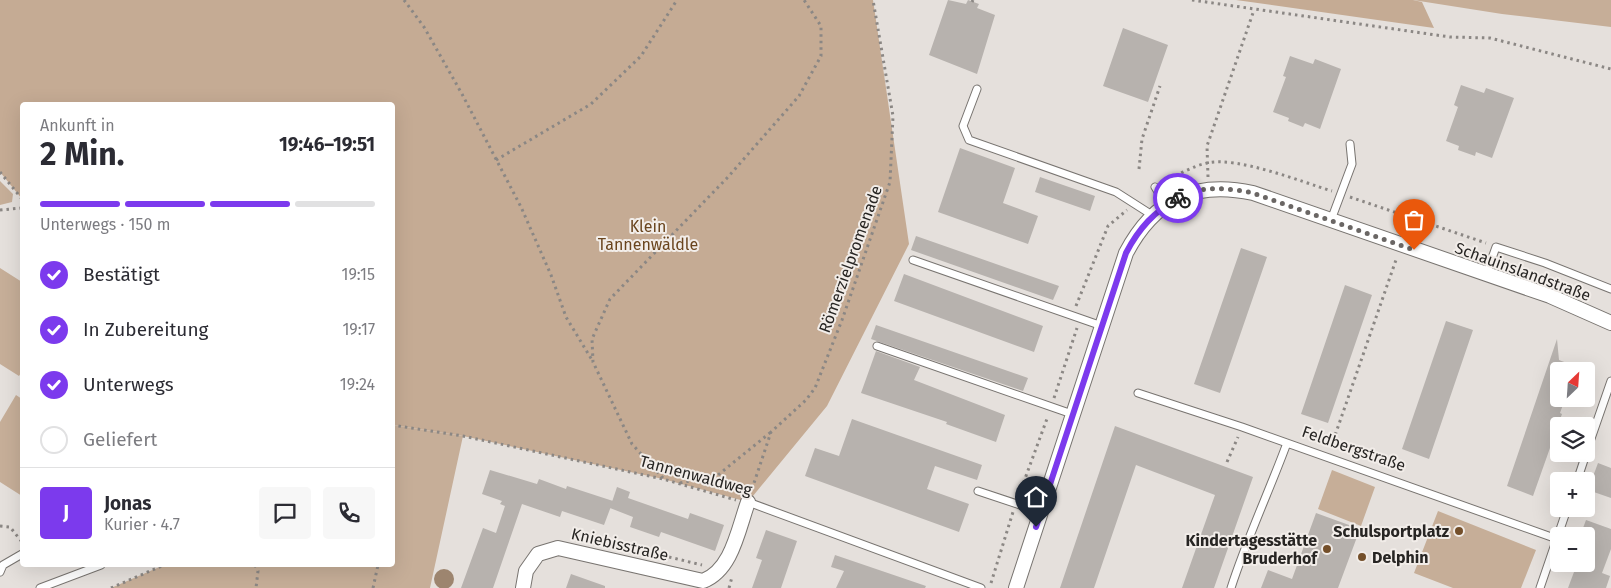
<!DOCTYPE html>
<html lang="de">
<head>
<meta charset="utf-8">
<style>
  body { margin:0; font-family:"Fira Sans",sans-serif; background:#f7f7f7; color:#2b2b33; height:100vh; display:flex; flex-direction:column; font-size:19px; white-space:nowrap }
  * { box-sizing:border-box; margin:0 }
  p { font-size:16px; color:#7c7c81 }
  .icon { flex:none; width:28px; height:28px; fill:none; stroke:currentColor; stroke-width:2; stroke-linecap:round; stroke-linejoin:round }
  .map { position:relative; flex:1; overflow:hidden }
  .details { position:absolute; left:20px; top:102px; width:375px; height:465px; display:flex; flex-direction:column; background:#fff; border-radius:5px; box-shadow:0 5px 20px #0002 }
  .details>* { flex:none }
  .needle { width:32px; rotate:25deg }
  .tools { position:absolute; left:1550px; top:362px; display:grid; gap:10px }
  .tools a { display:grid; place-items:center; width:45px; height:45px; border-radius:5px; background:#fff; box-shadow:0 5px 20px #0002; font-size:25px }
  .pin { position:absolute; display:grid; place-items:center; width:42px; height:42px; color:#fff; margin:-51px -21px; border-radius:50% 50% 50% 0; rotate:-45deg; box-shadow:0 0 5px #0007 }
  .pin .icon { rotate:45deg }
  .courier { position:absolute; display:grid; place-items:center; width:50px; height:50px; margin:-25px; border:4px solid #7c3aed; border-radius:50%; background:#fff; color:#222; box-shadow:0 1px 6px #0007 }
  .head em { font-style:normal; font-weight:700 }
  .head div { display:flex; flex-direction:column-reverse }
  .head { display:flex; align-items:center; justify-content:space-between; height:85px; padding:0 20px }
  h1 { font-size:32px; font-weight:700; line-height:38px }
  .bar { display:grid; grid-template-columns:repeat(4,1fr); gap:8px 5px; align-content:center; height:60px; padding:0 20px }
  .bar i { height:6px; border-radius:4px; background:#e1e1e2 }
  .bar .selected { background:#7c3aed }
  .bar p { grid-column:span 4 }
  .line { display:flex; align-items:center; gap:12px; padding:0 20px; border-top:1px solid #e1e1e2 }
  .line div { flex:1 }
  .round { display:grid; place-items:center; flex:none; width:52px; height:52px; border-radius:5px; background:#f7f7f7 }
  ol { padding:0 20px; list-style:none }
  li { display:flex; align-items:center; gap:15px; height:55px }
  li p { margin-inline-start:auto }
  li .icon { padding:5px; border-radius:50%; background:#7c3aed; color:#fff; stroke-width:4 }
  li:last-child { color:#7c7c81 }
  li i { width:28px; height:28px; border:2px solid #e1e1e2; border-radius:50% }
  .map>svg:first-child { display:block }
</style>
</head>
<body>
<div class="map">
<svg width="1611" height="588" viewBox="0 0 1611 588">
  <rect width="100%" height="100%" fill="#e5e0dc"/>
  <path fill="#c6ae98" d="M1413 0H1611V27L1502 14Z
    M0 181 13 194 12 202 0 205Z
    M0 268 22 282V371L19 376 0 364Z
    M16 395 22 399V496L0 482V422Z
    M393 425 463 436 430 588H111L164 565H392Z
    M1332 470 1375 487 1361 526 1318 509Z
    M1438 511 1536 550 1521 588H1453L1414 573Z"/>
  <path fill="#c5ab94" d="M0 0H873L909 244 827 406 748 502 663 479 463 436 393 425 392 105H22V199L0 172Z
    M1236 0H1413L1422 2 1434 28Z"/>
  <path fill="#9d856f" d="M434 579a10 10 0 1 1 20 0a10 10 0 1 1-20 0Z"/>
  <path fill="#b7b2ae" d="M948 0 966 4 968 0 979 4 977 8 995 15 977 74 929 55Z
    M1123 28 1168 45 1148 102 1103 86Z
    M1290 56 1313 64 1315 59 1341 69 1320 129 1305 123 1303 127 1288 121 1289 118 1273 112 1286 77 1283 76Z
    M1461 85 1484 93 1486 88 1514 98 1492 158 1476 152 1475 156 1458 150 1459 146 1446 141 1458 107 1454 105Z
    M960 148 1015 168 1003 203 1038 216 1028 244 938 212Z
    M1040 177 1095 196 1090 211 1035 192Z
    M916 236 1059 286 1053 300 911 250Z
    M1241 248 1267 257 1220 393 1194 384Z
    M904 274 1043 326 1034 352 894 301Z
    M1345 285 1372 295 1328 423 1301 414Z
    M1446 321 1473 330 1429 459 1402 449Z
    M876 325 1028 378 1023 391 871 339Z
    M1557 339 1559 360 1585 370 1559 371V399H1565L1560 413 1562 414 1533 496 1507 486Z
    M876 351 920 367 914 380 1005 415 996 442 946 424 947 422 861 393Z
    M852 419 982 465 977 480 935 466 927 489 969 504 959 532 805 476 815 448 839 456Z
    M1115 426 1253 477 1214 588H1182L1215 495 1136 465 1094 588H1060Z
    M1598 463 1611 468V498L1588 490Z
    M490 470 537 484 539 479 566 489 567 486 613 501 604 525 562 511 560 517 522 504 493 588H461L483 528 496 533 505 506 500 504 502 501 482 494Z
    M617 487 630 492 628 498 688 519 690 513 724 525 715 551 661 532 659 537 630 527 633 517 610 508Z
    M1316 513 1360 529 1338 588H1261L1268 570 1292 579Z
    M1586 520 1611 529V549L1602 573 1610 576 1606 588H1568L1577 564H1586V536H1580Z
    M766 530 797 541 781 588H752L762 560 756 558Z
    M835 555 926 586 925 588H836L844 571 831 567Z
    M571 574 605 586V588H566Z"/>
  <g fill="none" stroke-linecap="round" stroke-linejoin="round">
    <g stroke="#787470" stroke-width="9">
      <path id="lane" d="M977 89 963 126 969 140 1116 192 1152 215
        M1155 187 1166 205
        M1331 220 1352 164 1350 144
        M913 260 1102 326
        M1486 275 1496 247 1545 263 1611 289
        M877 346 1072 414
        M1138 393 1242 427 1557 539
        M1586 453 1611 381
        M1577 481 1586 454
        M978 491 1041 512
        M748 502 981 588
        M0 572 3 565 22 554
        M40 588 101 565
        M1231 588C1247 538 1269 492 1287 443
        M1540 588 1567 509"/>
    </g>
    <g stroke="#787470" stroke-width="16">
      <path id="street" d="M523 588 526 571 538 554 558 548 703 581C732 570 738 530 748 502
        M1016 588 1126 253C1154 200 1194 180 1253 193L1550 296 1611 323"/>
    </g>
    <path stroke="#8b8784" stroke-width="3" stroke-dasharray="2.5 4" stroke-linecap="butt" d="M404 0 424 27 462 94 521 207 551 275 566 317 592 360
      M1192 0 1450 37 1490 38 1611 69
      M972 2 973 0
      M496 160 591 104 641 56 677 0
      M1139 169 1142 139 1160 86
      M0 172 22 199
      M1208 177 1207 146 1254 10
      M1164 182C1177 175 1193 166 1207 163 1237 156 1302 182 1332 191
      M1350 197 1486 243
      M0 210 22 208
      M1076 306 1108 226 1127 210
      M1054 398 1077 328
      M392 425 463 436 663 479 736 500
      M1331 447 1397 257
      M1227 462 1238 437
      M663 478 632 444 593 362 592 339 610 299 728 177 799 96 821 56V26L804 0
      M680 483 718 475 771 432
      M752 489 771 432 806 400 815 388 842 320 890 182 893 116 873 0
      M1019 495 1048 416
      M0 526 10 527 22 542
      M669 557 702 565
      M255 565 258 571 256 588
      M991 583 1013 512
      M111 588 164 565
      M373 588 378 565
      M729 588 732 577"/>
    <use href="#lane" stroke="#fff" stroke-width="7"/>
    <use href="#street" stroke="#fff" stroke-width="14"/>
  </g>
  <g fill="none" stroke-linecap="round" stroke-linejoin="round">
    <path stroke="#6a6664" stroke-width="5" stroke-dasharray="0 9" d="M1178 198C1200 185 1229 188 1253 193L1414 250"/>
    <path stroke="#7c3aed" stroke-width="6" d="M1036 527 1126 253C1139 228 1154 212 1178 198"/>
  </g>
  <g fill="#744f2a" stroke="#f2ede9" stroke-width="2">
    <circle cx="1459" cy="531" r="5"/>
    <circle cx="1327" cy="549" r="5"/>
    <circle cx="1362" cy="557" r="5"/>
  </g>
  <g text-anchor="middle" stroke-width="4" stroke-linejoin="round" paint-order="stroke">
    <g font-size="16" fill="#6a451e" stroke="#f2ede9">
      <text x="648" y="232">Klein<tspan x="648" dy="18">Tannenwäldle</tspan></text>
    </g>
    <g font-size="16" fill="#272523" stroke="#f2ede9">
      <text transform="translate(850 259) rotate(-70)" y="6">Römerzielpromenade</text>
      <text transform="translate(1523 271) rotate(20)" y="6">Schauinslandstraße</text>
      <text transform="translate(1354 448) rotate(19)" y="6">Feldbergstraße</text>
      <text transform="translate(696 475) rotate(15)" y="6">Tannenwaldweg</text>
      <text transform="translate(620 544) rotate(13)" y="6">Kniebisstraße</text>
    </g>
    <g font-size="16" font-weight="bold" fill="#272523" stroke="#f2ede9" text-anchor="end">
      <text x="1449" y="537">Schulsportplatz</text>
      <text x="1317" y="546">Kindertagesstätte<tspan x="1317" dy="18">Bruderhof</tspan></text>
      <text x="1372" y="563" text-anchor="start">Delphin</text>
    </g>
  </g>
</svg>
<div class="tools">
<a><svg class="needle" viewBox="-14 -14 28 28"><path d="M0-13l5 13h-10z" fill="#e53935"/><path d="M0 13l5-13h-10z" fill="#7c7c81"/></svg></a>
<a><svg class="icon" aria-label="layers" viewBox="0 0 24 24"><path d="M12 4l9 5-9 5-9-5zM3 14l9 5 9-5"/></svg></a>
<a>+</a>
<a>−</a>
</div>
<div class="pin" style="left:1414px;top:250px;background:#ea580c"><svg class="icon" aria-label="bag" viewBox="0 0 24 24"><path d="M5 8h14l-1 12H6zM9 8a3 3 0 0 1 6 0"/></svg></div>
<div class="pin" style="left:1036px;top:527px;background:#1f2937"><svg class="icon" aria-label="home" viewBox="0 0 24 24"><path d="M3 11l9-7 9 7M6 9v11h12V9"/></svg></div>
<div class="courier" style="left:1178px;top:198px"><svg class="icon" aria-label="bike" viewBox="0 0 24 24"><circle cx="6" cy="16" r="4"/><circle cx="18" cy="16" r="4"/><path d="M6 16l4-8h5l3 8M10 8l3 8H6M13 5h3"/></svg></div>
<section class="details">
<div class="head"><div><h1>2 Min.</h1><p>Ankunft in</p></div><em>19:46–19:51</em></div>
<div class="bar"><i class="selected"></i><i class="selected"></i><i class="selected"></i><i></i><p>Unterwegs · 150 m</p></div>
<ol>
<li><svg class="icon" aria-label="check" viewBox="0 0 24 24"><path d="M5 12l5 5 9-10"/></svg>Bestätigt<p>19:15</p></li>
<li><svg class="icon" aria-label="check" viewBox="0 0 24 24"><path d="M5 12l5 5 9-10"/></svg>In Zubereitung<p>19:17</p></li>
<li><svg class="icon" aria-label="check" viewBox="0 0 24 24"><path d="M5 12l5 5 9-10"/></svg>Unterwegs<p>19:24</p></li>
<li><i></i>Geliefert</li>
</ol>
<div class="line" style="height:90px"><b class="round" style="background:#7c3aed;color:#fff">J</b><div><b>Jonas</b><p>Kurier · 4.7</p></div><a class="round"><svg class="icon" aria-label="chat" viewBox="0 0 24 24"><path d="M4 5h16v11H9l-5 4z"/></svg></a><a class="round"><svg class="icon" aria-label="phone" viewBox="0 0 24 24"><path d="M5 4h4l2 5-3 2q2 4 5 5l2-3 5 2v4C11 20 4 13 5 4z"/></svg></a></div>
</section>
</div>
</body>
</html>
